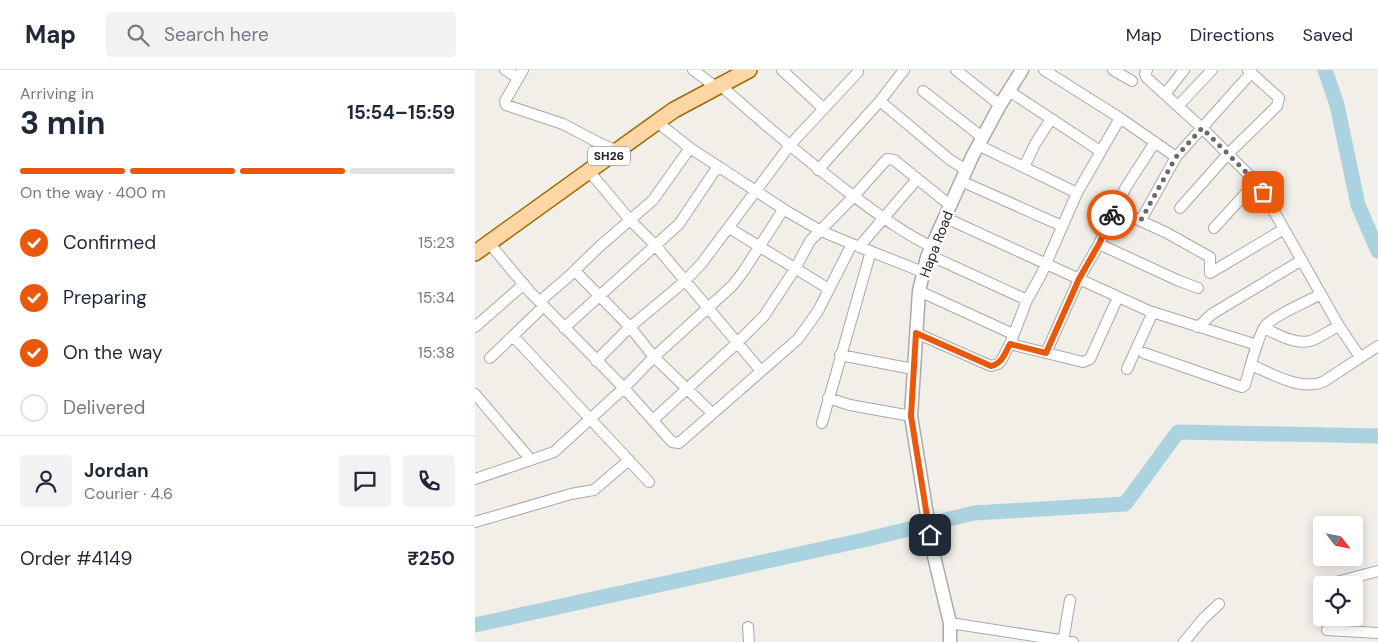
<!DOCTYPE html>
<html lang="en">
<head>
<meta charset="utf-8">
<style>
  body { margin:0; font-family:"DM Sans",sans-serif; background:#f2f2f3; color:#1f2937; height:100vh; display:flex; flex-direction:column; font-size:19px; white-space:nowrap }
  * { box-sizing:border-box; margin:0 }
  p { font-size:16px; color:#747a83 }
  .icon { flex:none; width:28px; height:28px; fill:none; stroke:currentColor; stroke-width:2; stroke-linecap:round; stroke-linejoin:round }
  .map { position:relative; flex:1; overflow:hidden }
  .drawer { display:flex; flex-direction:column; background:#fff; width:475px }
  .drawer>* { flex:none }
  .needle { width:32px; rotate:122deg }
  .buttons { position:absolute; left:838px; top:446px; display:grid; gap:10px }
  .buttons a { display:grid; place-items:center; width:50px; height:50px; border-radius:5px; background:#fff; box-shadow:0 2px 12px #0003; font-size:25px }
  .pin { position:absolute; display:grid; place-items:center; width:42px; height:42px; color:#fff; margin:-21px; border-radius:10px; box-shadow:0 2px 8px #0006 }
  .courier { position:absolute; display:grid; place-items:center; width:50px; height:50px; margin:-25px; border:4px solid #ea580c; border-radius:50%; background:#fff; color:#222; box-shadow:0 1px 6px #0007 }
  .summary em { font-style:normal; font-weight:700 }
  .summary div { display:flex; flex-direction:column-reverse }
  .summary { display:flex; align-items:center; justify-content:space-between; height:85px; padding:0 20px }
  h1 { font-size:32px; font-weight:700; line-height:38px }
  .bar { display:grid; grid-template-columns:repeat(4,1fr); gap:8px 5px; align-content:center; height:60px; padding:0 20px }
  .bar i { height:6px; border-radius:4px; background:#e0e1e3 }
  .bar .active { background:#ea580c }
  .bar p { grid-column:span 4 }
  .line { display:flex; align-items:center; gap:12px; padding:0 20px; border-top:1px solid #e0e1e3 }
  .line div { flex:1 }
  .round { display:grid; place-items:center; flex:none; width:52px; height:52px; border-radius:5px; background:#f2f2f3 }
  ol { padding:0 20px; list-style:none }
  li { display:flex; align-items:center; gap:15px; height:55px }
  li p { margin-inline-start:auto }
  li .icon { padding:5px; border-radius:50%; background:#ea580c; color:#fff; stroke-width:4 }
  li:last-child { color:#747a83 }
  li i { width:28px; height:28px; border:2px solid #e0e1e3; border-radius:50% }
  header { display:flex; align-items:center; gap:30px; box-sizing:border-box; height:70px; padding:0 25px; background:#fff; border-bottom:1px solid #e0e1e3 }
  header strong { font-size:24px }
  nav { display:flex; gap:28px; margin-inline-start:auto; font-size:18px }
  .search { width:350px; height:45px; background:#f2f2f3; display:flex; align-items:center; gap:12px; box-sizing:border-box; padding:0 18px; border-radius:5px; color:#747a83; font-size:19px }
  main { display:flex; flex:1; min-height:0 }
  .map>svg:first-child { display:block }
</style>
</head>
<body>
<header>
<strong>Map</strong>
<div class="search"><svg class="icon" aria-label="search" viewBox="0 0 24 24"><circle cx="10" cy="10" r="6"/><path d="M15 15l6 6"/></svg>Search here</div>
<nav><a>Map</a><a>Directions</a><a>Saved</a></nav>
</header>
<main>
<section class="drawer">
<div class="summary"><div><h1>3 min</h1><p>Arriving in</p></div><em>15:54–15:59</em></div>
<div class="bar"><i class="active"></i><i class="active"></i><i class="active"></i><i></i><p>On the way · 400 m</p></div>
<ol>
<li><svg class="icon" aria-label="check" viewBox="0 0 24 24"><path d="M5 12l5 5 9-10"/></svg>Confirmed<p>15:23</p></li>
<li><svg class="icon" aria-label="check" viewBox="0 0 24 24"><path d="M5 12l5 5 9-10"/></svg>Preparing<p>15:34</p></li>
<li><svg class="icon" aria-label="check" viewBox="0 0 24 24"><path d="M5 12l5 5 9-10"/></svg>On the way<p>15:38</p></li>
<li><i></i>Delivered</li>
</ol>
<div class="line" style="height:90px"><a class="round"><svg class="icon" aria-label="person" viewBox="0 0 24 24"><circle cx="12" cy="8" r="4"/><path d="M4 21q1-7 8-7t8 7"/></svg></a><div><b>Jordan</b><p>Courier · 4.6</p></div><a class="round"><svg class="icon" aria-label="chat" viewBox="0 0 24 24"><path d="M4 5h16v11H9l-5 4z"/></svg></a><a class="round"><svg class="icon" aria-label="phone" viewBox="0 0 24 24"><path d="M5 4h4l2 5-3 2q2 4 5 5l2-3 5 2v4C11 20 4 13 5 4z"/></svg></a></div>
<div class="line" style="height:65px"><div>Order #4149</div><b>₹250</b></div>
</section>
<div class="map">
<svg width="903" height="572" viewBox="0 0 903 572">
  <rect width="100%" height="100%" fill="#f2efe9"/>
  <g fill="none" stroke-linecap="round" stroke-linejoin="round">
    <path stroke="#aad3df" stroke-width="15" d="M850 0 862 35 883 135 903 181
      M0 555 393 469 499 443 650 434 703 362 903 366"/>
    <g stroke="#a9a9a9" stroke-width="12">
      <path id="minor" d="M30 0 43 8
        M48 0 30 31 31 35 88 54 128 75 141 80
        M218 0 241 17
        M307 0 348 38
        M481 0 525 35
        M569 0 645 48 701 87
        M638 0 657 11
        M672 0 670 4 672 8 727 58 781 112 788 122 864 256 885 287
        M245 15C288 53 331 90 377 125 403 144 428 163 457 177
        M448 21 507 67
        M534 21 625 81
        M690 24 709 0
        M405 31 474 89 491 100
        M703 36 737 0
        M182 52 215 78 313 142 346 161 377 174 448 202
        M503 75 602 123
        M549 97 560 74 576 49
        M343 100 405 31 429 0
        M114 101 155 150 180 175 286 301
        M486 111 587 156
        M705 138 753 84 802 36 804 28 773 0
        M640 139 692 163 735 187V203L809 159
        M471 148 674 241 782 275
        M666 150 701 87 776 3
        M254 158 354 219
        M739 158 781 112
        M14 173 55 222 149 318 197 372 204 373 323 269 343 241 377 174
        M624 174 702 210 723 218
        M384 177 442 109
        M454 185 552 230
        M100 201 155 257 179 287 237 343
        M444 221 538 264
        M65 231 93 207 124 177 178 130 215 78
        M0 257 49 214
        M723 257 737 244 827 190
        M89 258 204 154 243 96
        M789 258C802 264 820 275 835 271 843 269 855 260 864 256
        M441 263 516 296 523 294 526 291 535 274 552 230 566 205 602 123 645 48
        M38 266 174 412
        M535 274 608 292 615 289 643 227
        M571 283 604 209 624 174 640 139 651 117 680 72
        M669 283 767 317 770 315C774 302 783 264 791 255 805 242 830 233 846 224
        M365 285 438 299
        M15 288 69 236
        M121 291 155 257 210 211 227 193 315 75 383 2
        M776 295C798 304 825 321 848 312L903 276
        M652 299 678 242
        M0 324 56 390
        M353 328 375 335 436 346
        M178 350 262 273 289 246 320 199 335 171 379 126 412 89 419 90 476 136
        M347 353 396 181
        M0 409 79 382 149 318 179 287 257 216 268 202 308 140
        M0 452 96 424 119 420 154 390
        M850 515 903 501
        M475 553 598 572
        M273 557 274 572
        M852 560 903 563
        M588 572 595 530
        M709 572 728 549 744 534"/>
    </g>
    <g stroke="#a9a9a9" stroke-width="15">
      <path id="tertiary" d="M475 572V553L458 482 436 346 444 221 452 187 497 87 525 35 547 0"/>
    </g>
    <g stroke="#a06b00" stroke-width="18">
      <path id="primary" d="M0 183 182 52 199 40 274 0"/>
    </g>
    <use href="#minor" stroke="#fff" stroke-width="10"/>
    <use href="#tertiary" stroke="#fff" stroke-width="12"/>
    <use href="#primary" stroke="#fcd6a4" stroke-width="15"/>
  </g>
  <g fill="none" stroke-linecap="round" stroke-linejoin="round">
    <path stroke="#6b6a68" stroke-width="5" stroke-dasharray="0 9" d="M637 145 640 139 666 150 701 87 727 58 781 112 788 122"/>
    <path stroke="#ea580c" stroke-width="6" d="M455 465 436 346 441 263 516 296C527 294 530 283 535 274L571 283 604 209 624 174 637 145"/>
  </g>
  <g text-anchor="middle" stroke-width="5" stroke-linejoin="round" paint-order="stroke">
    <rect fill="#fff" stroke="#646464" stroke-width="1" x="113" y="76.5" width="42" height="19" rx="4"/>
    <g font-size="12" font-weight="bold" fill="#222">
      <text x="134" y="90">SH26</text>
    </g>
    <g font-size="14" fill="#222" stroke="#fff">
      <text transform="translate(461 174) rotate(-69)" y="5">Hapa Road</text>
    </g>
  </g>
</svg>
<div class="buttons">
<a><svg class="needle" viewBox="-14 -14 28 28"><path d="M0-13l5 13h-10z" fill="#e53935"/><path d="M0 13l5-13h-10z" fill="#747a83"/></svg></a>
<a><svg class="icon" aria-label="locate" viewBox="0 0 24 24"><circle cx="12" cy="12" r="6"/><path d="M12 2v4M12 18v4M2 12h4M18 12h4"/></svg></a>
</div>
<div class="pin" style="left:788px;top:122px;background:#ea580c"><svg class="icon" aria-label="bag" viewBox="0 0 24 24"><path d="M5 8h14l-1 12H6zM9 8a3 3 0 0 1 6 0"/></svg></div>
<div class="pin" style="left:455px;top:465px;background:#1f2937"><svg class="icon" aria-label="home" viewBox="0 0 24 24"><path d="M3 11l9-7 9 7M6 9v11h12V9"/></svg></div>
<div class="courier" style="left:637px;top:145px"><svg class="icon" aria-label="bike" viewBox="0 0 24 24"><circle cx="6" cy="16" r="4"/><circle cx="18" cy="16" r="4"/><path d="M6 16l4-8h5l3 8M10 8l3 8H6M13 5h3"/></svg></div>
</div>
</main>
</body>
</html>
